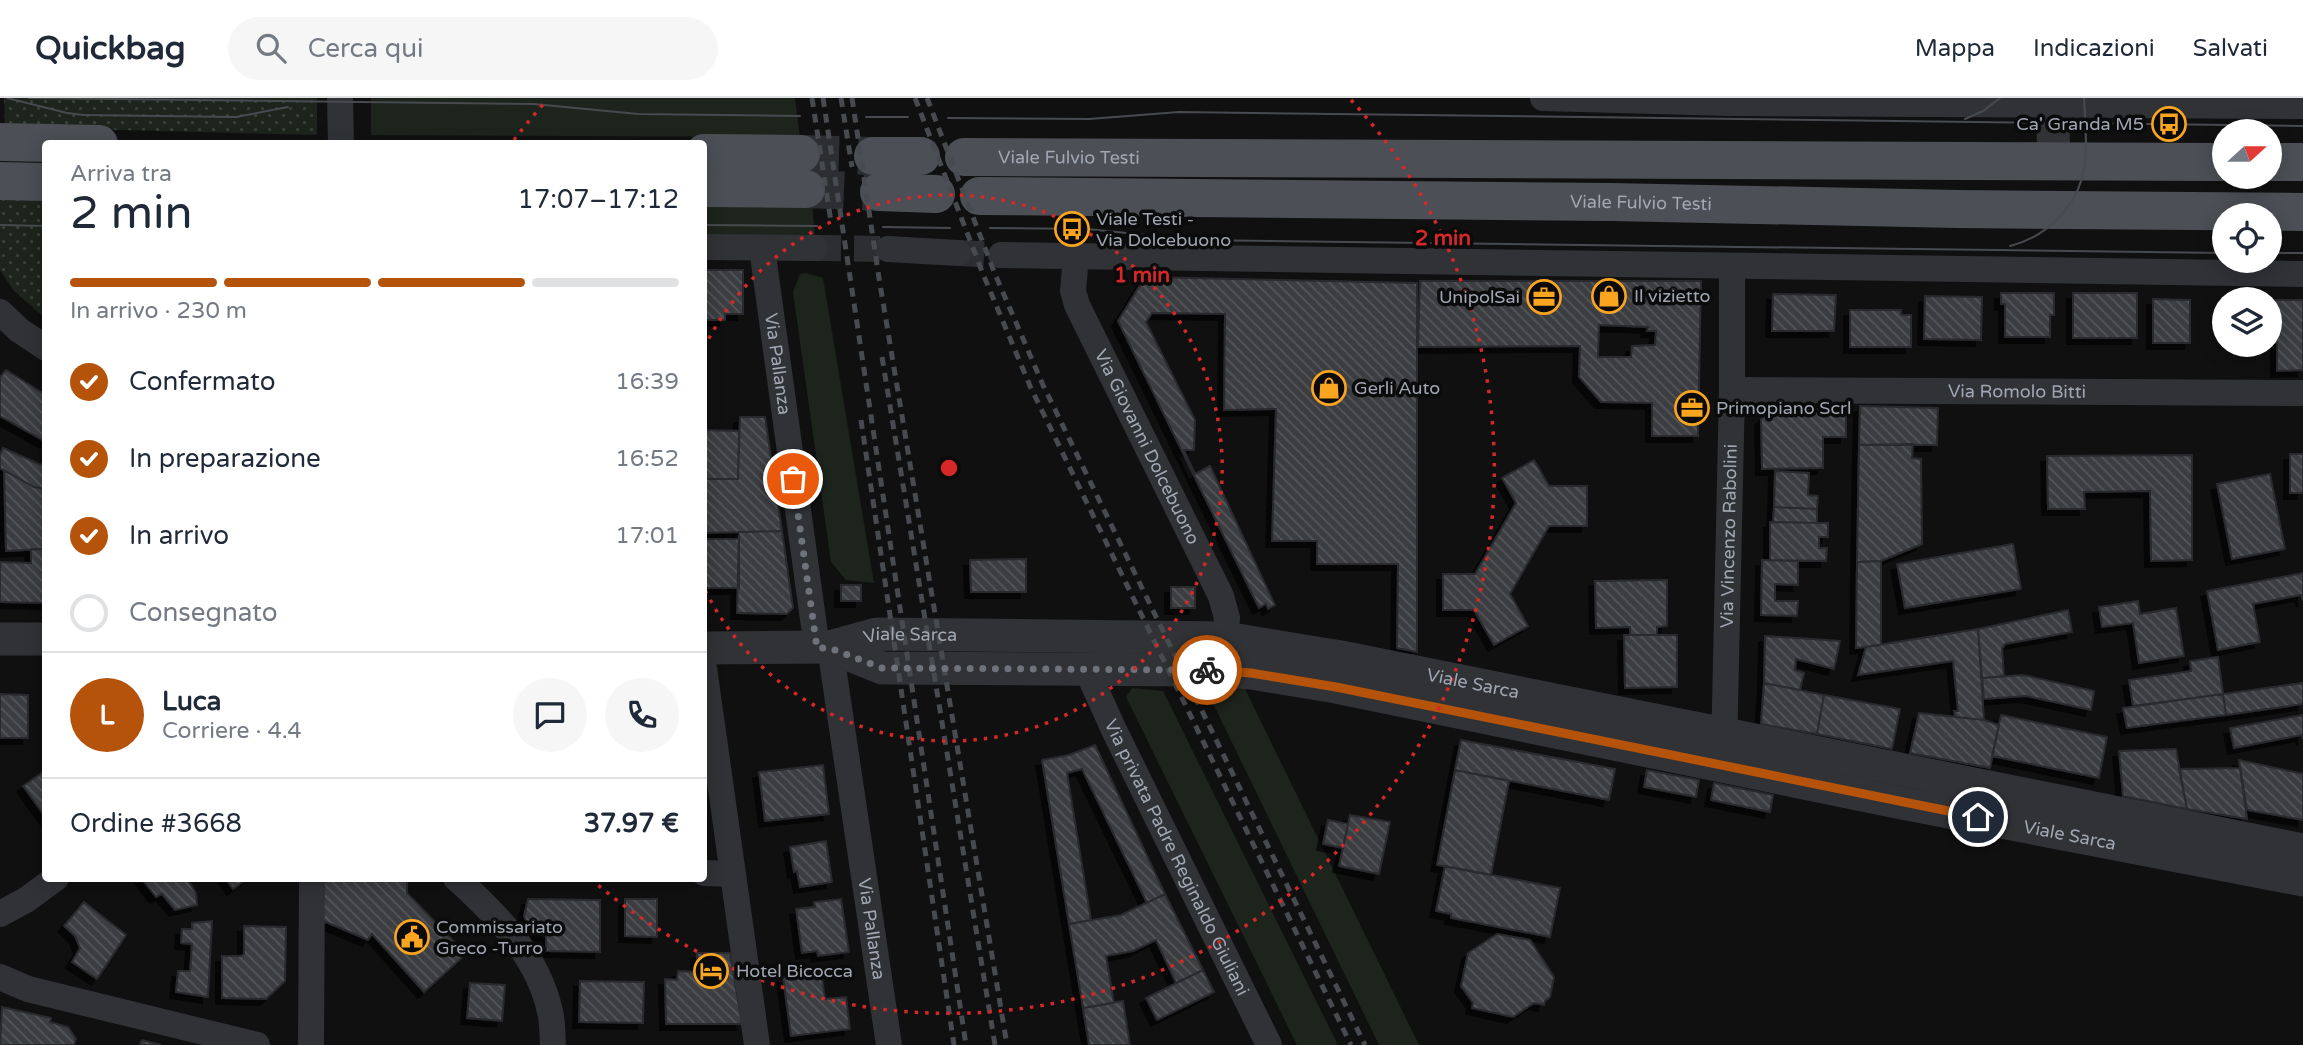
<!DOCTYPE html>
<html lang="it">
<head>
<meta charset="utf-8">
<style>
  body { margin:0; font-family:"Varela Round",sans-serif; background:#f6f6f7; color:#1f2937; height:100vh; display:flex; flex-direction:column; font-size:26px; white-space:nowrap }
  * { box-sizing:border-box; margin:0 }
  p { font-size:23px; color:#747a83 }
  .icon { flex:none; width:38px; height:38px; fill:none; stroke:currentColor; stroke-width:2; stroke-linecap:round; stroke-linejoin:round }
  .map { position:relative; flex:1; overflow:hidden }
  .details { position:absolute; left:42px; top:42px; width:665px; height:742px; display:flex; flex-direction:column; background:#fff; border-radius:7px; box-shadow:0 4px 18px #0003 }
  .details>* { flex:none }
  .needle { width:46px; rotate:69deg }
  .buttons { position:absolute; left:2212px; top:21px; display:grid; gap:14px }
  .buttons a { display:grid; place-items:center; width:70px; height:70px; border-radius:50%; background:#fff; box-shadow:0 4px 18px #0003; font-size:35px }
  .pin { position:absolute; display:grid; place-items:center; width:60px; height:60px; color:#fff; margin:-30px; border:4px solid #fff; border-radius:50%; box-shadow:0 2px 7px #0007 }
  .courier { position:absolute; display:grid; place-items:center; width:70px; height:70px; margin:-35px; border:5px solid #b45309; border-radius:50%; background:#fff; color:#222; box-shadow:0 2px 9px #0007 }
  .head em { font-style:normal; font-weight:600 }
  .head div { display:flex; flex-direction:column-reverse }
  .head { display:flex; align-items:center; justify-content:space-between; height:119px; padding:0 28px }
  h1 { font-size:46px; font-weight:600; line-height:52px }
  .bar { display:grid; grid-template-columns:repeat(4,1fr); gap:10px 7px; align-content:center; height:84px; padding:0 28px }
  .bar i { height:9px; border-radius:5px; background:#e0e1e3 }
  .bar .current { background:#b45309 }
  .bar p { grid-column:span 4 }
  .line { display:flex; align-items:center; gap:18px; padding:0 28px; border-top:2px solid #e0e1e3 }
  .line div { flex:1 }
  .round { display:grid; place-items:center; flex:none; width:74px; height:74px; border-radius:37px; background:#f6f6f7 }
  ol { padding:0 28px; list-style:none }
  li { display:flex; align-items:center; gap:21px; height:77px }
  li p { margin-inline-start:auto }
  li .icon { padding:7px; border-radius:50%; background:#b45309; color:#fff; stroke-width:4 }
  li:last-child { color:#747a83 }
  li i { width:38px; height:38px; border:4px solid #e0e1e3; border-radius:50% }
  header { display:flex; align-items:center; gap:42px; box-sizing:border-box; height:98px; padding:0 35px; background:#fff; border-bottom:2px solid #e0e1e3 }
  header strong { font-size:33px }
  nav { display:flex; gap:38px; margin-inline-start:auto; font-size:24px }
  .search { width:490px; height:63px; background:#f6f6f7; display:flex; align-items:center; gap:18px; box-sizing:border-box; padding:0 24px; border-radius:38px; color:#747a83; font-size:26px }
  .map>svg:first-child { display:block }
</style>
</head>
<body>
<header>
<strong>Quickbag</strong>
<div class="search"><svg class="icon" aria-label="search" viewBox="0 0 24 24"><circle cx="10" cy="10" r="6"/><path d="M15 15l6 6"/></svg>Cerca qui</div>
<nav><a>Mappa</a><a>Indicazioni</a><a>Salvati</a></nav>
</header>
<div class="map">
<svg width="2303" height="947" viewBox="0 0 2303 947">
  <defs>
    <pattern id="park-dots" width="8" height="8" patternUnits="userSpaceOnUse" patternTransform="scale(1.75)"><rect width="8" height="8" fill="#1c241c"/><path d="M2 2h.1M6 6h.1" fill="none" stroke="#3a413b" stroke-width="1.8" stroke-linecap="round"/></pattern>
    <pattern id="building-back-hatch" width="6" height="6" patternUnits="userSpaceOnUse" patternTransform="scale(1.75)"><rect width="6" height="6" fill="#3b3d41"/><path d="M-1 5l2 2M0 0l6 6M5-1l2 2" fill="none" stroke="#54565a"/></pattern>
    <filter id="shadow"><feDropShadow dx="-6" dy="6" stdDeviation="0" flood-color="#0009"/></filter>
  </defs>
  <rect width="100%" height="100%" fill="#101011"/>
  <path fill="#1c241c" d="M371 0H795L800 39 371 37Z
    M704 103 812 105 815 139 704 138Z
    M806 175 823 180 874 485 846 482 831 464 793 194 800 176Z
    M1132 590 1163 593 1338 947H1297L1126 599Z
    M1245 591 1419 947H1379L1207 593Z"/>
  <path fill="url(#park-dots)" d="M4 0H317V37L5 29Z
    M0 100H45V220L14 193 0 172Z"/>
  <path fill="url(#building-back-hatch)" stroke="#292a2d" stroke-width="2" fill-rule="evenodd" filter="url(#shadow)" d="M704 172H743V216H725V222H704Z
    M1145 179 1417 185V554L1397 550 1398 466H1317V443H1272L1276 311 1224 312 1225 216 1152 215 1146 224 1195 322 1194 352H1184L1195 376 1210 368 1275 507 1268 511 1266 506 1259 510 1118 223Z
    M1420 183H1701L1698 338H1652V305L1601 304 1579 279 1580 248 1418 249ZM1599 227 1648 229 1647 233H1656L1655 247 1632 248 1631 259H1598Z
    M2001 195H2054V217H2050V239H2005V206H2001Z
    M2073 195H2137V240H2073Z
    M1773 196 1836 197 1834 233H1772Z
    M1925 198 1982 199 1981 242 1924 241Z
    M2153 201 2190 202V245H2153Z
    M2270 202H2303V272L2277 273V245H2270Z
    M1850 212H1901V217H1911V249H1850Z
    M6 272 46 297V344L0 318V279Z
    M1860 308 1938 310 1937 347H1859Z
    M1846 309V339H1823V370L1762 371 1761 321 1774 310Z
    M740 319H765L782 433 704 435V381H738Z
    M704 332 739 333 738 381H704Z
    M1913 346 1912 360 1921 361 1922 446 1881 463 1857 464 1859 347Z
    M3 350 46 369V391L34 389 0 370V357Z
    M2290 356H2303V395H2290Z
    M2192 357V462L2151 463 2150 393 2084 394 2085 411H2048L2047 358Z
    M1534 362 1549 388H1587V428H1549L1510 496 1528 528 1494 547 1474 512H1443V476H1475L1516 405 1502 380Z
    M4 372 34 389 46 391V451L6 453Z
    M1775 373 1809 375 1808 397 1818 398 1817 411 1774 409Z
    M2270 376 2285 451 2232 461 2217 386Z
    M1774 409 1817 411V425L1773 424Z
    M1770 424 1828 425V439H1819V450H1827L1826 463 1770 462Z
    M782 433 793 510 787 516 737 515 739 434Z
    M704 441H739V490H704Z
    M2013 446 2021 491 1905 510 1897 466Z
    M31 451H46V505L0 504V464L31 465Z
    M1026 461V494H971L970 462Z
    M1762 462 1798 463V487L1775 486V503H1798L1797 518 1761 517Z
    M1881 463V547L1856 550 1857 464Z
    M2303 475V503L2301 497 2253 506 2260 544 2218 552 2207 493Z
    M1667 482V528L1657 529V537H1630V529L1596 530 1595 483Z
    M841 487H861V503H841Z
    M1171 489H1195V510H1171Z
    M2138 503 2140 516 2176 510 2184 558 2139 565 2133 525 2102 529 2099 509Z
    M2068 512 2072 534 2005 546 2002 551 2004 578 1982 580 1978 531Z
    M1978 531 1984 622 1955 619 1954 613H1958L1953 563 1858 577 1866 549Z
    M1624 537H1677V589L1625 590Z
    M1765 538 1840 543 1834 571 1796 561 1795 572 1804 575 1800 592 1764 585Z
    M2218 559 2223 596 2133 608 2129 582 2191 573 2190 563Z
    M2023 577 2094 593 2091 612 2026 598 1984 601 1982 580Z
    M1764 585 1824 597 1817 636 1761 626Z
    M2303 585V606L2226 617 2223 596Z
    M0 596 28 597V640H0Z
    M2223 596 2226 617 2127 630 2123 610Z
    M1824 597 1900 611 1892 651 1817 636Z
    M1919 615 1984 622 1999 627 1990 670 1910 655Z
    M2001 617 2107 639 2099 680 1992 658Z
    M2303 617V641L2302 637 2234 650 2230 630Z
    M1461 642 1615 671 1609 702 1455 672Z
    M1095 647 1165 796 1147 805 1082 671 1067 675 1091 822 1069 826 1042 662 1069 657Z
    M2176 651 2187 711 2123 698 2119 653Z
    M2239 662 2303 676V722L2247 712Z
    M823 667 829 716 765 723 759 674Z
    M2240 670 2247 721 2187 711 2179 671Z
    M46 672V720L23 688Z
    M1455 672 1509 683 1491 777 1437 767Z
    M1647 672 1699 682 1696 699 1644 689Z
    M1714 685 1773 697 1770 714 1711 702Z
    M1350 717 1390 724 1379 776 1339 768Z
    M1328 722 1348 726 1343 750 1323 746Z
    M826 743 832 784 800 789 797 773 794 774 790 749Z
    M1445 768 1560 790 1550 839 1451 820V816L1436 813Z
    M141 780H187L196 795 197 807 175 812 162 796 156 799Z
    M225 780H248L233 791Z
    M322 780H407V795L466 856 424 894 372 836 368 842 321 822Z
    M1165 796 1203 872 1176 885 1156 842 1133 853 1106 858 1114 905 1083 910 1069 826 1121 817Z
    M528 801 600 802V854L546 853V838L530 833 524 818Z
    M625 801H657V839L625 838Z
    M841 801 849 854 818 858 817 853 802 855 796 811 815 809 814 804Z
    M84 804 126 837 97 881 72 864 80 850 75 838 64 828Z
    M212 823 208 899 176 894 178 873H190L192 846 181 845 182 831H192V825Z
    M244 828 286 829 285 883 266 901 222 900V858H241L244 856Z
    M1497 836 1530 842 1554 879 1550 899 1545 903 1544 907 1534 905 1513 919 1472 910 1473 905 1461 888 1468 855Z
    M697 855H730L742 926H666L665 881 677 882 678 873 697 874Z
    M1203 872 1214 894 1157 922 1146 900Z
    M821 874 825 901 846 899 850 931 791 938 783 879Z
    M580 883 644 884 643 925 579 924Z
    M470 885 505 887 502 923 467 920Z
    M1123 903 1130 947H1089L1083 910Z
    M2 909 51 920 50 924 68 929 76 941 74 947H0Z
    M142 942 161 947H140Z"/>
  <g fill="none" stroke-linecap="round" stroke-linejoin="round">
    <path stroke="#2d2e31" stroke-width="26" stroke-dasharray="26 13" stroke-linecap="butt" d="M815 150 888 151
      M958 155 1001 157"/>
    <path stroke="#2d2e31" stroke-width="38" stroke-dasharray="38 19" stroke-linecap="butt" d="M801 56 873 58
      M806 91 879 94"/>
    <g stroke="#303236" stroke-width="26">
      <path d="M340 0 341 46"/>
      <path d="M1543 0 1729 5 2303 8"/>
      <path d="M704 149 815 150"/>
      <path id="s1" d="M762 150 817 550"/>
      <path d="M888 151 958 155"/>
      <path d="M1001 157 2303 176"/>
      <path id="s2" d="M1076 158 1073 193 1077 207 1221 498 1227 520 1225 540"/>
      <path d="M0 214 19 232 46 250"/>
      <path id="s3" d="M1732 292 2303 295"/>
      <path id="s4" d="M830 549 889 947"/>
      <path d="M704 570 757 947"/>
      <path id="s5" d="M1091 571V581L1114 632 1269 947"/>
      <path id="s6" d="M1724 653 1732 292V168"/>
      <path d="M704 775 732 776"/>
      <path d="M456 780C496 816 539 859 550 914 553 924 552 936 553 947"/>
      <path d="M0 816 26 802 56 780"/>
      <path d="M0 879 28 891 257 947"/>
      <path d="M311 947 312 780"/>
    </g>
    <g stroke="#303236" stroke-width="33">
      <path d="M2052 0 2054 63"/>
      <path d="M0 541H46"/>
      <path id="s7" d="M830 549 882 570 1198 572 1251 575 1336 589 1897 704 2303 782"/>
      <path id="s8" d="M704 550 830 549 877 536 1225 540 1341 559 2303 752"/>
    </g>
    <g stroke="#4c4f55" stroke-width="38">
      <path d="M0 44 99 46"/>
      <path d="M704 55 801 56"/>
      <path d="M873 58H921"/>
      <path id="s9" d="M964 59 2224 64"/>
      <path d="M2270 64H2303"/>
      <path d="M0 83 46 84"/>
      <path d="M704 90 806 91"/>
      <path d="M879 94 936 96"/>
      <path id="s10" d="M979 98 1611 104 1958 111 2303 114"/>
    </g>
    <path stroke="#474a4f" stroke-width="2" d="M7 0 67 15 84 17 236 19 288 9
      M29 0 534 6 638 16 800 18
      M866 19H908
      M948 20 1089 21 1179 14 2303 28
      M1965 21 1983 13 2000 0
      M0 127 46 128
      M704 127 817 128
      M883 129 950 130
      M990 130 1087 131 1196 142 2224 155
      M2010 148C2046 139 2078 109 2084 70 2088 48 2085 23 2084 0
      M2270 155H2303"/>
    <path stroke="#474a4f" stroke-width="5" stroke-dasharray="9 7" stroke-linecap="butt" d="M812 0 831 124
      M823 0 966 947
      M841 0 852 69
      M852 0 879 180 1007 947
      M915 0 983 176 1030 288 1351 947
      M927 0 995 176 1043 287 1365 947
      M882 259 995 947
      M861 322 954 947"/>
  </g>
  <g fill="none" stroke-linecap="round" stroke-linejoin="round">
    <path stroke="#6e727a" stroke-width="7" stroke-dasharray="0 12.6" d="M793 381 817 550H830L882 570 1207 572"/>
    <path stroke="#b45309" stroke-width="9" d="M1207 572 1251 575 1336 589 1978 719"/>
  </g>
  <g fill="none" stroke="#d62828" stroke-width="3.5" stroke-dasharray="3.5 7">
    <path d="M704 250A273 273 0 1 1 704 490"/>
    <path d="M514 42A545 545 0 0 1 547 2M1351 2A545 545 0 0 1 591 781"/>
  </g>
  <defs>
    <g id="bus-ring" transform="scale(1.75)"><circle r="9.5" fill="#0b0b0c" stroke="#faa51f" stroke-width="1.5"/><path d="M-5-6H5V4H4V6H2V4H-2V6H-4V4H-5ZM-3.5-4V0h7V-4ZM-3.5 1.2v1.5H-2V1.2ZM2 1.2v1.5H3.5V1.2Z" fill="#faa51f"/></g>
    <g id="shop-ring" transform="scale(1.75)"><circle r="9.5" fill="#0b0b0c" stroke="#faa51f" stroke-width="1.5"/><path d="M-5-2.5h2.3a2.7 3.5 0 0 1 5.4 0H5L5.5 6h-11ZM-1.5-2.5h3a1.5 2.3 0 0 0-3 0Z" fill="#faa51f"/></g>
    <g id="office-ring" transform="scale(1.75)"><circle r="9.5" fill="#0b0b0c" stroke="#faa51f" stroke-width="1.5"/><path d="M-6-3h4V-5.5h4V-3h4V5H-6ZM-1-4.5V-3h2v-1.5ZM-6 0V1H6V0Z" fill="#faa51f"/></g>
    <g id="civic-ring" transform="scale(1.75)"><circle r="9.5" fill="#0b0b0c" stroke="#faa51f" stroke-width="1.5"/><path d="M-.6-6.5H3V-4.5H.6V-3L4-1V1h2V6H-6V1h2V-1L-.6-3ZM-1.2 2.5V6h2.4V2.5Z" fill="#faa51f"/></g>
    <g id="hotel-ring" transform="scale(1.75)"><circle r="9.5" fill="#0b0b0c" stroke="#faa51f" stroke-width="1.5"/><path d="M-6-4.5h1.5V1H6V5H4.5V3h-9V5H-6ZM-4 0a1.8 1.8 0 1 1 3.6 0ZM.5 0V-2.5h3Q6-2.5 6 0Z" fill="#faa51f"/></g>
  </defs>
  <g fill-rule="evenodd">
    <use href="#bus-ring" x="2169" y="26"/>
    <use href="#bus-ring" x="1072" y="131"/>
    <use href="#shop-ring" x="1609" y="198"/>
    <use href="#office-ring" x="1544" y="199"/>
    <use href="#shop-ring" x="1329" y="290"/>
    <use href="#office-ring" x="1692" y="310"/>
    <use href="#civic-ring" x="412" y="839"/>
    <use href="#hotel-ring" x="711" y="873"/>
  </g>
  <g text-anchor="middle" stroke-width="7" stroke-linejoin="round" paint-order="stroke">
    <g font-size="18" fill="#a0a7b3" stroke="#0b0b0c" text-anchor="start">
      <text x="2144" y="32" text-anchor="end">Ca' Granda M5</text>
      <text x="1096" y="127">Viale Testi -<tspan x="1096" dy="21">Via Dolcebuono</tspan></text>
      <text x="1634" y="204">Il vizietto</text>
      <text x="1520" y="205" text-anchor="end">UnipolSai</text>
      <text x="1354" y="296">Gerli Auto</text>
      <text x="1716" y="316">Primopiano Scrl</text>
      <text x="436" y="835">Commissariato<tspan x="436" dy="21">Greco -Turro</tspan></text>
      <text x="736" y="879">Hotel Bicocca</text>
    </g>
    <g font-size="18" fill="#a0a7b3" stroke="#0b0b0c">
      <text dy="6" stroke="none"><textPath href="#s9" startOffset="105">Viale Fulvio Testi</textPath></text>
      <text dy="6" stroke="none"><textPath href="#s10" startOffset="662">Viale Fulvio Testi</textPath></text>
      <text dy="6" stroke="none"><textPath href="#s1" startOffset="117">Via Pallanza</textPath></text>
      <text dy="6" stroke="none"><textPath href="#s3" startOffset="285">Via Romolo Bitti</textPath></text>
      <text dy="6" stroke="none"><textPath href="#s2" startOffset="208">Via Giovanni Dolcebuono</textPath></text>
      <text dy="6" stroke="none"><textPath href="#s6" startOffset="215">Via Vincenzo Rabolini</textPath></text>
      <text dy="6" stroke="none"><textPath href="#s8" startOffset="208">Viale Sarca</textPath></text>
      <text dy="6" stroke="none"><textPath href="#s8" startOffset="775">Viale Sarca</textPath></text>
      <text dy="6" stroke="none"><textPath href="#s7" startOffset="1260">Viale Sarca</textPath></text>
      <text dy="6" stroke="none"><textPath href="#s5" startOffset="208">Via privata Padre Reginaldo Giuliani</textPath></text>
      <text dy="6" stroke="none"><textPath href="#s4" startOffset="285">Via Pallanza</textPath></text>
    </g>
  </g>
  <circle cx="949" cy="370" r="10" fill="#d62828" stroke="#0b0b0c" stroke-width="3.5"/>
  <g font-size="21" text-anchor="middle" font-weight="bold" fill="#d62828" stroke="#0b0b0c" stroke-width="7" stroke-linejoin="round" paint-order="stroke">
    <text x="1443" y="147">2 min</text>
    <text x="1142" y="184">1 min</text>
  </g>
</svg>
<div class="buttons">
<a><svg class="needle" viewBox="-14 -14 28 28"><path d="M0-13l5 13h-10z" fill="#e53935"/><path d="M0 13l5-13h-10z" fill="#747a83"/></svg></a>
<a><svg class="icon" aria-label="locate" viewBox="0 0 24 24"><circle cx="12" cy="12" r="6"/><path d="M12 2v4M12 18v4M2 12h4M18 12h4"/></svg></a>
<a><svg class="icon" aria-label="layers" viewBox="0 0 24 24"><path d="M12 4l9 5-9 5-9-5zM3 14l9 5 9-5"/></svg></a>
</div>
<div class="pin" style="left:793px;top:381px;background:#ea580c"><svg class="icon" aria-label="bag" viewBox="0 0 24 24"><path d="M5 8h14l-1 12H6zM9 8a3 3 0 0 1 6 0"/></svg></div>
<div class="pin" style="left:1978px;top:719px;background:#1f2937"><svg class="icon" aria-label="home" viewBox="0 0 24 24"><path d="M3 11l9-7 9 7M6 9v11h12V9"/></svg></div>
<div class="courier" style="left:1207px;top:572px"><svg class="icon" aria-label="bike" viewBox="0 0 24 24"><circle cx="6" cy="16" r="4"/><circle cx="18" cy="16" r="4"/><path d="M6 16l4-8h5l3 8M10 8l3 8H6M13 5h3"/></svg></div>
<section class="details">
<div class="head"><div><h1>2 min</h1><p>Arriva tra</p></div><em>17:07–17:12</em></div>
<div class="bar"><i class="current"></i><i class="current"></i><i class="current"></i><i></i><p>In arrivo · 230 m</p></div>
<ol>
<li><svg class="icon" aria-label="check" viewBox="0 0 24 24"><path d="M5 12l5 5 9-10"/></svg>Confermato<p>16:39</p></li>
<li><svg class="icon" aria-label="check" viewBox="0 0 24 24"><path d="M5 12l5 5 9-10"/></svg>In preparazione<p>16:52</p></li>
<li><svg class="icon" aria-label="check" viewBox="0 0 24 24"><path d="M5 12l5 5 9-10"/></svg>In arrivo<p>17:01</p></li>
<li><i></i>Consegnato</li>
</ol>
<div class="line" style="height:126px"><b class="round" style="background:#b45309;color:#fff">L</b><div><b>Luca</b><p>Corriere · 4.4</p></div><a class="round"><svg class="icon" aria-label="chat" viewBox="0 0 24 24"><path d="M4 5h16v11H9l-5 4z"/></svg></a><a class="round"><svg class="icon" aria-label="phone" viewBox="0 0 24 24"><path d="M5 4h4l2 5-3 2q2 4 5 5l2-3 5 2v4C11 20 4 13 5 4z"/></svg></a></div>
<div class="line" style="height:91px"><div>Ordine #3668</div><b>37.97 €</b></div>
</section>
</div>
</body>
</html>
